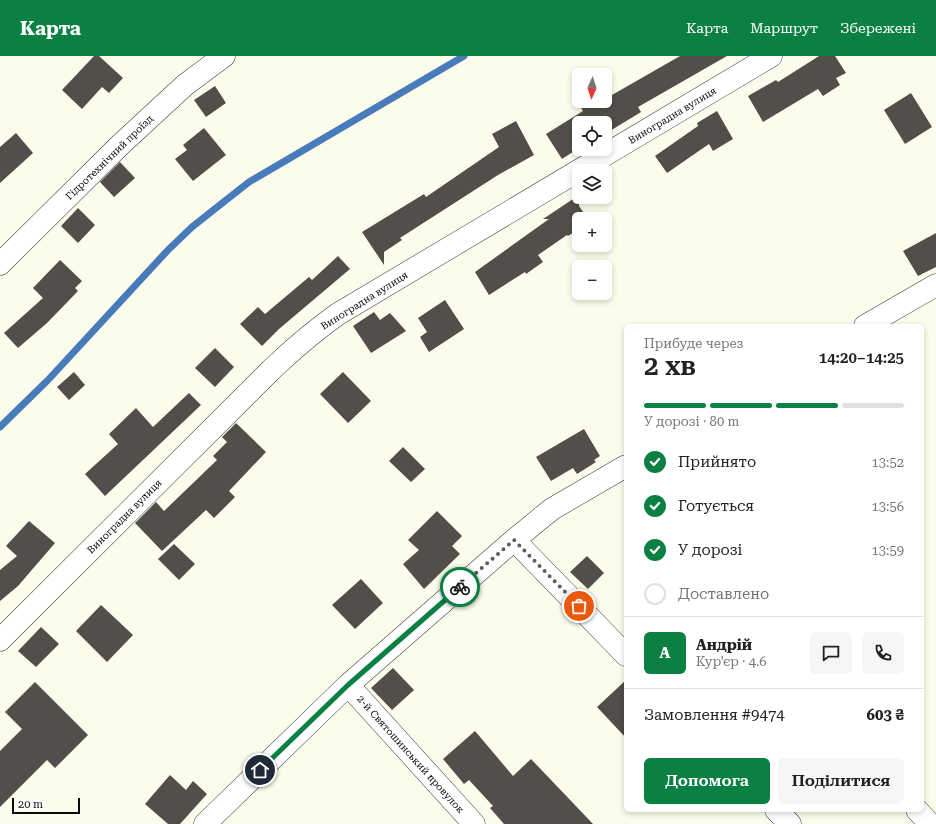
<!DOCTYPE html>
<html lang="uk">
<head>
<meta charset="utf-8">
<style>
  body { margin:0; font-family:"Roboto Serif",serif; background:#f6f6f6; color:#222; height:100vh; display:flex; flex-direction:column; font-size:15px; white-space:nowrap }
  * { box-sizing:border-box; margin:0 }
  p { font-size:13px; color:#767676 }
  .icon { flex:none; width:22px; height:22px; fill:none; stroke:currentColor; stroke-width:2; stroke-linecap:round; stroke-linejoin:round }
  .map { position:relative; flex:1; overflow:hidden }
  .side { position:absolute; left:624px; top:268px; width:300px; height:488px; display:flex; flex-direction:column; background:#fff; border-radius:6px; box-shadow:0 2px 6px #0003 }
  .side>* { flex:none }
  .needle { width:26px; rotate:183deg }
  .fabs { position:absolute; left:572px; top:12px; display:grid; gap:8px }
  .fabs a { display:grid; place-items:center; width:40px; height:40px; border-radius:6px; background:#fff; box-shadow:0 2px 6px #0003; font-size:20px }
  .scale { position:absolute; left:12px; bottom:10px; width:68px; box-sizing:border-box; padding-left:4px; border:2px solid #0b0b0b; border-top:0; font-size:11px; line-height:14px; white-space:nowrap; color:#0b0b0b; -webkit-text-stroke:3px #fff; paint-order:stroke }
  .pin { position:absolute; display:grid; place-items:center; width:34px; height:34px; color:#fff; margin:-17px; border:2px solid #fff; border-radius:50%; box-shadow:0 1px 4px #0007 }
  .courier { position:absolute; display:grid; place-items:center; width:40px; height:40px; margin:-20px; border:3px solid #0b8043; border-radius:50%; background:#fff; color:#222; box-shadow:0 1px 5px #0007 }
  .summary em { font-style:normal; font-weight:600 }
  .summary div { display:flex; flex-direction:column-reverse }
  .summary { display:flex; align-items:center; justify-content:space-between; height:68px; padding:0 20px }
  h1 { font-size:26px; font-weight:600; line-height:30px }
  .bar { display:grid; grid-template-columns:repeat(4,1fr); gap:6px 4px; align-content:center; height:48px; padding:0 20px }
  .bar i { height:5px; border-radius:3px; background:#e0e0e0 }
  .bar .active { background:#0b8043 }
  .bar p { grid-column:span 4 }
  .line { display:flex; align-items:center; gap:10px; padding:0 20px; border-top:1px solid #e0e0e0 }
  .line div { flex:1 }
  .round { display:grid; place-items:center; flex:none; width:42px; height:42px; border-radius:6px; background:#f6f6f6 }
  ol { padding:0 20px; list-style:none }
  li { display:flex; align-items:center; gap:12px; height:44px }
  li p { margin-inline-start:auto }
  li .icon { padding:4px; border-radius:50%; background:#0b8043; color:#fff; stroke-width:4 }
  li:last-child { color:#767676 }
  li i { width:22px; height:22px; border:2px solid #e0e0e0; border-radius:50% }
  .primary-button { display:flex; gap:8px; margin-top:auto; padding:8px 20px }
  .primary-button a { flex:1; height:46px; border-radius:6px; background:#0b8043; color:#fff; font-size:16px; font-weight:600; line-height:46px; text-align:center }
  .primary-button a+a { background:#f6f6f6; color:#222 }
  header { display:flex; align-items:center; gap:24px; box-sizing:border-box; height:56px; padding:0 20px; background:#0b8043; color:#fff }
  header strong { font-size:19px }
  nav { display:flex; gap:22px; margin-inline-start:auto; font-size:14px }
  .map>svg:first-child { display:block }
</style>
</head>
<body>
<header>
<strong>Карта</strong>
<nav><a>Карта</a><a>Маршрут</a><a>Збережені</a></nav>
</header>
<div class="map">
<svg width="936" height="768" viewBox="0 0 936 768">
  <rect width="100%" height="100%" fill="#fcfcec"/>
  <g fill="none" stroke-linecap="round" stroke-linejoin="round">
    <path stroke="#487bba" stroke-width="7" d="M0 371 48 324 168 194 192 171 216 152 249 126 464 0"/>
  </g>
  <path fill="#524e49" d="M94 0H99L123 22 109 37 102 31 82 53 62 34Z
    M680 0H727L638 51 641 56 605 78V67H579V92L562 103 546 78 583 55 577 45H605V43Z
    M819 0H835L846 17 836 22 840 29 823 40 818 33 763 66 748 40 776 24 778 26Z
    M215 30 226 47 206 61 194 44Z
    M911 37 932 71 905 88 884 54Z
    M717 55 733 83 713 95 709 88 667 117 655 100 698 70 697 67Z
    M516 65 534 99 498 119 400 182 402 184 384 196V209L362 176 424 138 426 141 499 91 492 78Z
    M204 72 226 99 193 125 175 103 187 94 183 89Z
    M16 77 33 97 0 127V91Z
    M120 106 135 122 114 141 100 126Z
    M579 139V150L588 163H579V173L568 180 567 179 538 199 543 206 526 218 525 216 489 239 475 216 549 163H543Z
    M78 152 95 169 78 187 61 170Z
    M936 177V211L918 220 903 195Z
    M338 200 350 213 279 273 262 290 240 268 258 251 265 258 309 221 312 224Z
    M60 204 82 225 75 232 78 235 47 267 18 292 4 277 43 242 33 232Z
    M445 244 464 273 429 296 420 281 427 276 418 262Z
    M374 256 380 264 390 257 406 275 371 297 353 270Z
    M215 292 234 311 215 331 195 312Z
    M74 316 85 329 69 344 57 331Z
    M343 316 371 345 348 367 320 338Z
    M189 337 201 349 105 440 85 418 118 388 109 378 136 352 153 371Z
    M236 367 266 396 229 435 235 441 214 462 206 454 162 495 135 467 156 446 164 455 217 404 213 400 227 386 222 381Z
    M584 373 600 400 594 404 596 406 577 418 573 412 551 425 536 401Z
    M403 391 425 413 411 426 389 405Z
    M437 455 462 480 452 490 460 498 424 533 403 508 419 494 408 484Z
    M29 465 55 487 18 530 0 545V514L17 500 6 490Z
    M174 488 195 508 179 524 158 503Z
    M587 500 604 517 588 533 570 516Z
    M361 523 383 547 355 573 332 549Z
    M101 549 133 579 107 606 76 575Z
    M41 571 59 588 36 611 18 595Z
    M393 612 414 634 392 654 371 632Z
    M626 624V682L597 651Z
    M35 626 88 679 55 712 47 704 0 751V695L22 673 5 656Z
    M475 675 513 720 531 703 593 768H504L490 752 493 750 469 724 464 728 443 703Z
    M170 719 186 734 193 725 207 738 180 768H168L145 748Z"/>
  <g fill="none" stroke-linecap="round" stroke-linejoin="round">
    <g stroke="#3e3e3e" stroke-width="23">
      <path id="minor" d="M0 208 119 90 185 29 224 0
        M865 270 936 229
        M514 484 626 599
        M0 584 271 314C292 294 314 275 338 258L771 0
        M348 629 474 768
        M776 754 790 768
        M917 754 930 768
        M205 768 348 629 514 484 552 453 626 410"/>
    </g>
    <use href="#minor" stroke="#fff" stroke-width="22"/>
  </g>
  <g fill="none" stroke-linecap="round" stroke-linejoin="round">
    <path stroke="#5f5f5a" stroke-width="4" stroke-dasharray="0 7.2" d="M460 531 514 484 579 550"/>
    <path stroke="#0b8043" stroke-width="5" d="M260 714 348 629 460 531"/>
  </g>
  <g text-anchor="middle" stroke-width="4" stroke-linejoin="round" paint-order="stroke">
    <g font-size="10" fill="#0b0b0b" stroke="#fff">
      <text transform="translate(672 59) rotate(-31)" y="4">Виноградна вулиця</text>
      <text transform="translate(109 101) rotate(-44)" y="4">Гідротехнічний проїзд</text>
      <text transform="translate(364 244) rotate(-32)" y="4">Виноградна вулиця</text>
      <text transform="translate(124 460) rotate(-45)" y="4">Виноградна вулиця</text>
      <text transform="translate(411 698) rotate(48)" y="4">2-й Святошинський провулок</text>
    </g>
  </g>
</svg>
<div class="fabs">
<a><svg class="needle" viewBox="-14 -14 28 28"><path d="M0-13l5 13h-10z" fill="#e53935"/><path d="M0 13l5-13h-10z" fill="#767676"/></svg></a>
<a><svg class="icon" aria-label="locate" viewBox="0 0 24 24"><circle cx="12" cy="12" r="6"/><path d="M12 2v4M12 18v4M2 12h4M18 12h4"/></svg></a>
<a><svg class="icon" aria-label="layers" viewBox="0 0 24 24"><path d="M12 4l9 5-9 5-9-5zM3 14l9 5 9-5"/></svg></a>
<a>+</a>
<a>−</a>
</div>
<div class="scale">20 m</div>
<div class="pin" style="left:579px;top:550px;background:#ea580c"><svg class="icon" aria-label="bag" viewBox="0 0 24 24"><path d="M5 8h14l-1 12H6zM9 8a3 3 0 0 1 6 0"/></svg></div>
<div class="pin" style="left:260px;top:714px;background:#1f2937"><svg class="icon" aria-label="home" viewBox="0 0 24 24"><path d="M3 11l9-7 9 7M6 9v11h12V9"/></svg></div>
<div class="courier" style="left:460px;top:531px"><svg class="icon" aria-label="bike" viewBox="0 0 24 24"><circle cx="6" cy="16" r="4"/><circle cx="18" cy="16" r="4"/><path d="M6 16l4-8h5l3 8M10 8l3 8H6M13 5h3"/></svg></div>
<section class="side">
<div class="summary"><div><h1>2 хв</h1><p>Прибуде через</p></div><em>14:20–14:25</em></div>
<div class="bar"><i class="active"></i><i class="active"></i><i class="active"></i><i></i><p>У дорозі · 80 m</p></div>
<ol>
<li><svg class="icon" aria-label="check" viewBox="0 0 24 24"><path d="M5 12l5 5 9-10"/></svg>Прийнято<p>13:52</p></li>
<li><svg class="icon" aria-label="check" viewBox="0 0 24 24"><path d="M5 12l5 5 9-10"/></svg>Готується<p>13:56</p></li>
<li><svg class="icon" aria-label="check" viewBox="0 0 24 24"><path d="M5 12l5 5 9-10"/></svg>У дорозі<p>13:59</p></li>
<li><i></i>Доставлено</li>
</ol>
<div class="line" style="height:72px"><b class="round" style="background:#0b8043;color:#fff">А</b><div><b>Андрій</b><p>Кур’єр · 4.6</p></div><a class="round"><svg class="icon" aria-label="chat" viewBox="0 0 24 24"><path d="M4 5h16v11H9l-5 4z"/></svg></a><a class="round"><svg class="icon" aria-label="phone" viewBox="0 0 24 24"><path d="M5 4h4l2 5-3 2q2 4 5 5l2-3 5 2v4C11 20 4 13 5 4z"/></svg></a></div>
<div class="line" style="height:52px"><div>Замовлення #9474</div><b>603 ₴</b></div>
<div class="primary-button"><a>Допомога</a><a>Поділитися</a></div>
</section>
</div>
</body>
</html>
